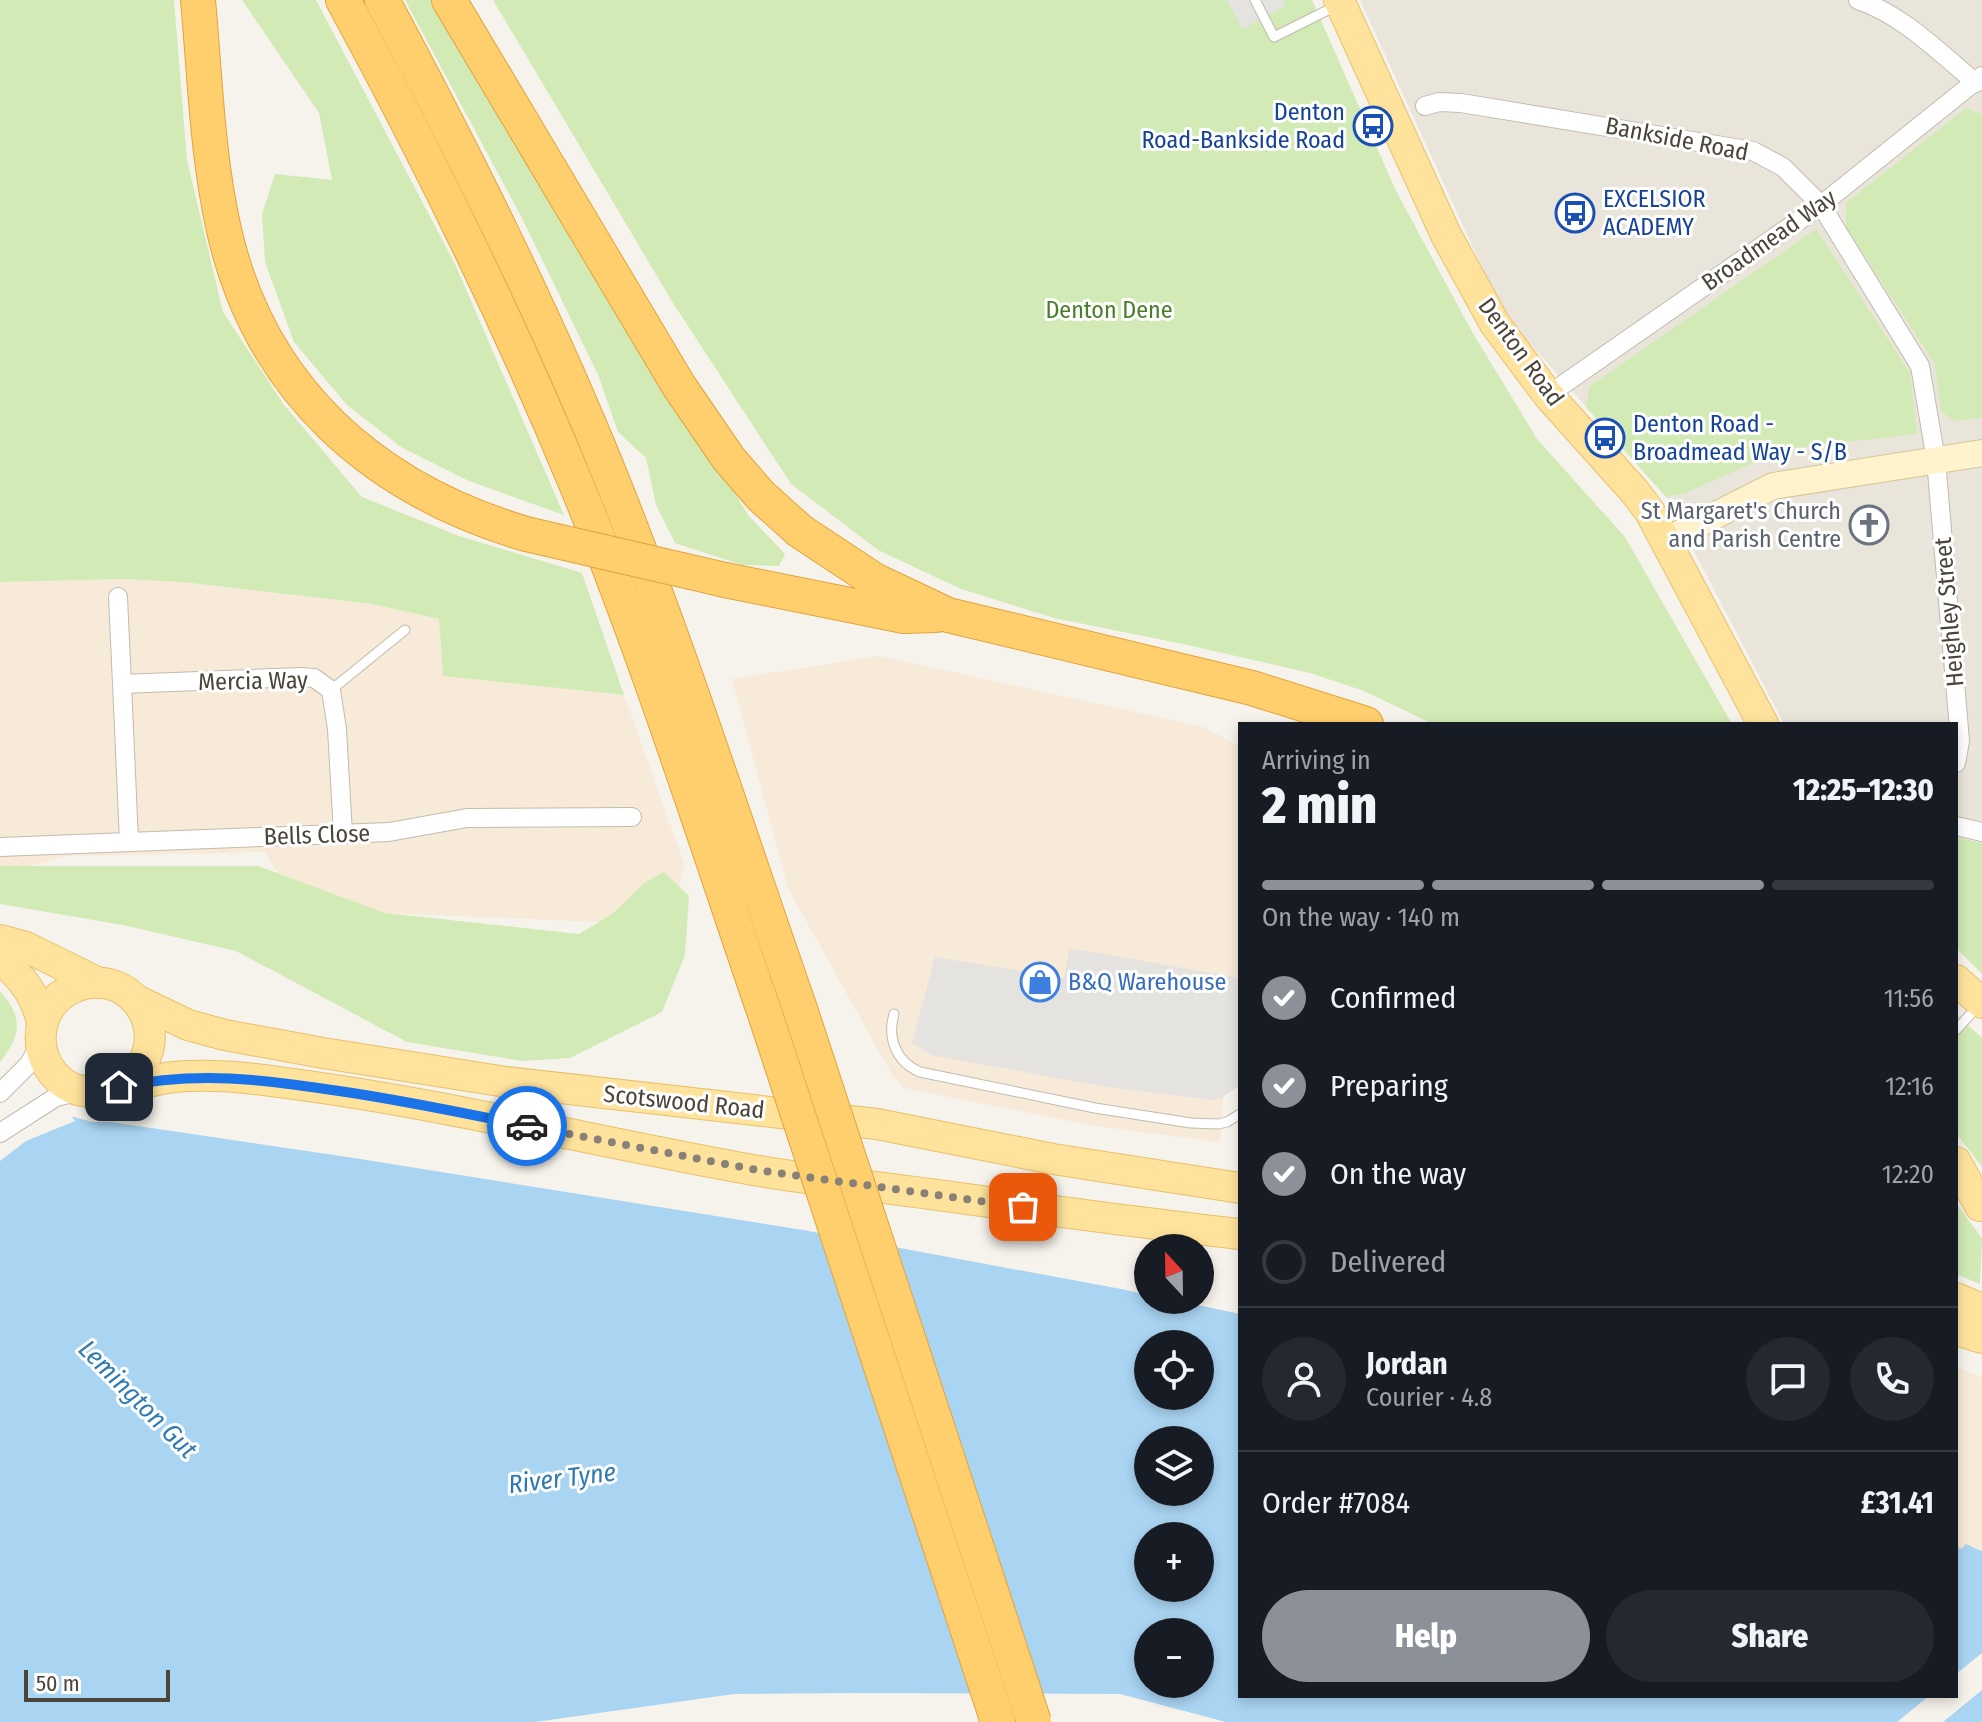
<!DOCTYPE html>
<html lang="en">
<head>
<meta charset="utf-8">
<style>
  body { margin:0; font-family:"Fira Sans Condensed",sans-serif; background:#242831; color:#f1f3f6; height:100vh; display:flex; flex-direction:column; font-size:30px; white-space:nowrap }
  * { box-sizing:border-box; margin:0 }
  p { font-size:26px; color:#9ea1a6 }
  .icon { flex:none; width:44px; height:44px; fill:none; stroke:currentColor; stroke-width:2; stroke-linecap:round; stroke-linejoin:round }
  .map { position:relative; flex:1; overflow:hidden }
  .panel { position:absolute; left:1238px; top:722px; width:720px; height:976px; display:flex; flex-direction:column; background:#171b24; border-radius:0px; box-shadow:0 4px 12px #0003 }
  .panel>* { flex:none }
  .needle { width:52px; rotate:338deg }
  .fabs { position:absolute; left:1134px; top:1234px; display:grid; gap:16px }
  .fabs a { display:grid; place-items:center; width:80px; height:80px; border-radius:50%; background:#171b24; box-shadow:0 4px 12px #0003; font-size:40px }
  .scale { position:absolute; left:24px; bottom:20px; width:146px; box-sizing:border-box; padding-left:8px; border:4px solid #4b4439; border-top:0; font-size:22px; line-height:28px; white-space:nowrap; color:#4b4439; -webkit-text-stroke:6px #fff; paint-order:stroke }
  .pin { position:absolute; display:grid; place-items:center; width:68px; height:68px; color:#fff; margin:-34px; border-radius:16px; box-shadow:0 4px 12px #0006 }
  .courier { position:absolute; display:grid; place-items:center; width:80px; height:80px; margin:-40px; border:6px solid #1a73e8; border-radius:50%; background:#fff; color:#222; box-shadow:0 2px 10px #0007 }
  .headline em { font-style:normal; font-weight:800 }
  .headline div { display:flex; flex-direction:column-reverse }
  .headline { display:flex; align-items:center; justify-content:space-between; height:136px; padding:0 24px }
  h1 { font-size:52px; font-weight:800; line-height:60px }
  .bar { display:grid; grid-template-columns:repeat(4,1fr); gap:12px 8px; align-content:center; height:96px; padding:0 24px }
  .bar i { height:10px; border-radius:6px; background:#363941 }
  .bar .selected { background:#8c9099 }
  .bar p { grid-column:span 4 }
  .line { display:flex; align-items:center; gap:20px; padding:0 24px; border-top:2px solid #363941 }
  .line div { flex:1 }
  .round { display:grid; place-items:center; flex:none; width:84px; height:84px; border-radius:42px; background:#242831 }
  ol { padding:0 24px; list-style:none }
  li { display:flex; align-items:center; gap:24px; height:88px }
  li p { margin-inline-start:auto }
  li .icon { padding:8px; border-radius:50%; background:#8c9099; color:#fff; stroke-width:4 }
  li:last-child { color:#9ea1a6 }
  li i { width:44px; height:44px; border:4px solid #363941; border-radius:50% }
  .primary-button { display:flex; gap:16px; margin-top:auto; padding:16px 24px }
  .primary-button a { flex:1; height:92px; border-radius:48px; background:#8c9099; color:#fff; font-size:32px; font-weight:800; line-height:92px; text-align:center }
  .primary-button a+a { background:#242831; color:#f1f3f6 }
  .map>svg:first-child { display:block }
</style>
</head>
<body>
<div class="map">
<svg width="1982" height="1722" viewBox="0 0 1982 1722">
  <rect width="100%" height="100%" fill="#f6f3ec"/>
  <path fill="#eae5da" d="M1360 0H1982V837L1956 832V724H1784L1666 497 1503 313Z"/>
  <path fill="#f7ead8" d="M123 579 182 582 372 604 439 619 443 676 624 695 685 866 675 898 601 922 385 913 278 874 265 852 67 856 30 866H0V582Z
    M880 656 1204 727 1240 747V1085L1223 1097 1220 1142 1095 1126 904 1088 892 1075 788 888 732 679Z
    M1956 1367 1982 1377V1551L1973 1545 1961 1549 1956 1545Z"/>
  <path fill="#d2eab5" d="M0 0H174L187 160 223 312 284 405 362 497 459 536 582 573 624 695 443 676 439 619 372 604 182 582 123 579 0 582Z
    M242 0H316L455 264 564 515 469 481 401 447 347 405 294 342 265 262 262 214 275 174 332 180 319 113Z
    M405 0H439L748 515 785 554 779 566 742 565 675 543 656 505 646 458 618 432 599 377 522 218Z
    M493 0H1312L1396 191 1471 330 1537 439 1625 537 1732 724H1433L1364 691 1310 673 1183 644 1054 618 961 589 878 550 791 484 673 303Z
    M1966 108 1982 114V418L1954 421 1941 411 1935 364 1846 227V203Z
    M1816 229 1910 373 1917 434 1785 449 1685 493 1666 497 1586 407 1590 386Z
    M1956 837 1982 843V974L1956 948Z
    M0 866H258L385 913 579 934 612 914 644 883 664 872 689 896 685 955 662 1012 570 1058 522 1061 407 1042 236 951 123 925 0 904Z
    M0 991C24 1018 21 1035 0 1062Z
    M1956 1014 1982 1038V1167L1956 1133Z
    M1956 1203 1982 1238 1980 1284 1956 1274Z"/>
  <path fill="#e5e3e0" d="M1227 0H1283L1286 6 1242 29Z
    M1069 948 1240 978V1085L1223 1097 1213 1100 1100 1086 931 1055 912 1043 935 957 1064 978Z"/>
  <path fill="#a9d4f2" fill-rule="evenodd" d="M0 1096 92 1122H111L354 1158 803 1230 1121 1289 1148 1295V1300H1174L1240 1314V1696H1956V1545L1961 1549 1966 1544 1982 1551V1722H1226L1120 1694 850 1693 734 1694 535 1722H0ZM1148 1344H1200V1396H1148ZM1148 1440H1200V1492H1148ZM1148 1536H1200V1588H1148ZM1148 1632H1200V1684H1148Z"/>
  <path fill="#f6f3ec" d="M0 1092 68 1111 75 1121 26 1141 0 1161Z
    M1982 1653V1690L1943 1722H1897L1929 1696H1956V1674Z"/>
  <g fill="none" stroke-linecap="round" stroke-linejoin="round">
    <g stroke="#c2bbae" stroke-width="11">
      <path id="lane" d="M1255 0 1274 37 1338 5
        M331 690 405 630
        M894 1014C887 1038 896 1062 920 1072L1095 1108 1191 1123 1218 1124 1227 1122 1240 1114
        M1956 1030 1979 1005"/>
    </g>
    <g stroke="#c2bbae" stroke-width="20">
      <path id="street" d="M1858 0C1903 15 1940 53 1976 83
        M1425 106 1439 102 1461 103 1753 151 1783 167 1821 205 1920 366 1936 460 1960 741 1956 763
        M1548 395 1821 205 1982 76
        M118 597 122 684
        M1956 826 1982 832
        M129 841 122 684 301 677 314 678 331 690 337 729 343 834
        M0 847 389 832 467 818 632 817
        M0 1093 29 1064 40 1044
        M0 1133 56 1097 81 1091"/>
    </g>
    <g stroke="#d6c79b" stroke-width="28">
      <path id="secondary" d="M1667 540 1773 486 1982 453"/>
    </g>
    <g stroke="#e6c16a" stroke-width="32">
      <path id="primary" d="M1339 0 1446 235 1495 324 1548 395 1635 492 1650 512 1763 724
        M0 940 26 947 99 983
        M0 959C22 977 36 995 42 1023
        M1956 980 1982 1003
        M134 999 188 1025 225 1035 323 1053 506 1082 877 1124 1053 1159 1240 1188
        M119 1087C184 1047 135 960 73 988 30 1007 30 1068 72 1088 100 1100 144 1080 174 1077 208 1074 244 1077 278 1082 438 1102 595 1142 753 1170 807 1179 861 1185 915 1192 1024 1207 1132 1222 1240 1234
        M1956 1162 1980 1206
        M1956 1298 1982 1309
        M1956 1330 1982 1338"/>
    </g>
    <g stroke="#e0a43c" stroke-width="36">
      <path id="highway" d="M198 0C205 76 207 155 224 230 260 390 374 489 526 534
        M343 0C429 158 508 319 577 486 648 659 705 839 766 1017
        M382 0C465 155 544 312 610 475 680 649 737 829 799 1006
        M449 0 679 386 729 459 761 496 800 531 874 580 948 615 1252 688 1366 724
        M725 580 904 616 936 615"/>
    </g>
    <use href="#lane" stroke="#fff" stroke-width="9"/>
    <use href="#street" stroke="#fff" stroke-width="18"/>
    <use href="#secondary" stroke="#fff3cd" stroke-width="26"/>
    <use href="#primary" stroke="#ffe39c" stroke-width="30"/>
    <use href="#highway" stroke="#ffcf6e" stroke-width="34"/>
    <g stroke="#e0a43c" stroke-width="36" stroke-linecap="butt">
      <path id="highway-bridge" d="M526 534 725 580
        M799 1006 1034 1722
        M766 1017 998 1722"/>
    </g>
    <use href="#highway-bridge" stroke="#ffcf6e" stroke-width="34"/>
  </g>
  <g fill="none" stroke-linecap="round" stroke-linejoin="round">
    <path stroke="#878178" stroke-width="8" stroke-dasharray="0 14.4" d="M527 1126 757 1170 1023 1207"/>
    <path stroke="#1a73e8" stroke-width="10" d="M119 1087C196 1071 262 1079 339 1091 402 1100 464 1113 527 1126"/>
  </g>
  <defs>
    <g id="bus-ring" transform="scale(2)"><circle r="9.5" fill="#fff" stroke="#1a4fb4" stroke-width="1.5"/><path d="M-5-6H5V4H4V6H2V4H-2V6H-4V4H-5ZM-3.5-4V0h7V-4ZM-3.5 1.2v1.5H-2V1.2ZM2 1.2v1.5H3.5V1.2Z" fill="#1a4fb4"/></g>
    <g id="church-ring" transform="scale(2)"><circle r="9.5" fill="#fff" stroke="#6b7280" stroke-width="1.5"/><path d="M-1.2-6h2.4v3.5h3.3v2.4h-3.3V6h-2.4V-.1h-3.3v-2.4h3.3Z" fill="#6b7280"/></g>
    <g id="shop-ring" transform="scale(2)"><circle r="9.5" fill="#fff" stroke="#3f7fe0" stroke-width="1.5"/><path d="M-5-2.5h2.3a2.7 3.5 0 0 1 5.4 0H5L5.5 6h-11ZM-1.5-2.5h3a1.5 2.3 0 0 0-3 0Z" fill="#3f7fe0"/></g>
  </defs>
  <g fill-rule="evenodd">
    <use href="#bus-ring" x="1373" y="126"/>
    <use href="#bus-ring" x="1575" y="213"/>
    <use href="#bus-ring" x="1605" y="438"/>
    <use href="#church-ring" x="1869" y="525"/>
    <use href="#shop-ring" x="1040" y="982"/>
  </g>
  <g text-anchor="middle" stroke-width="6" stroke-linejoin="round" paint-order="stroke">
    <g font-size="24" fill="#164399" stroke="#fff" text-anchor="start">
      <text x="1345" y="120" text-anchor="end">Denton<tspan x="1345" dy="28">Road-Bankside Road</tspan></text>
      <text x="1603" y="207">EXCELSIOR<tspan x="1603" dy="28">ACADEMY</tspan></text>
      <text x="1633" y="432">Denton Road -<tspan x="1633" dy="28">Broadmead Way - S/B</tspan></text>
    </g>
    <g font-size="24" fill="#4b4439" stroke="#fff">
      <text transform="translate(1677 139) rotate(11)" y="8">Bankside Road</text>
      <text transform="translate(1769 240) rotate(-35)" y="8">Broadmead Way</text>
      <text transform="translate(1521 352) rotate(54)" y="8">Denton Road</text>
      <text transform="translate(1949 612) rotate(-95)" y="8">Heighley Street</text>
      <text transform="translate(253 681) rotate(-1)" y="8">Mercia Way</text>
      <text transform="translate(317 835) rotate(-2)" y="8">Bells Close</text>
      <text transform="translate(684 1102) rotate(6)" y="8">Scotswood Road</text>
    </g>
    <g font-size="24" fill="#4a7f2a" stroke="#fff">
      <text x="1109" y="318">Denton Dene</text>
    </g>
    <g font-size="24" fill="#5b616d" stroke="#fff" text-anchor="end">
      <text x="1841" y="519">St Margaret's Church<tspan x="1841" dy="28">and Parish Centre</tspan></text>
    </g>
    <g font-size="24" fill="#366cbe" stroke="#fff" text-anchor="start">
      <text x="1068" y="990">B&amp;Q Warehouse</text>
    </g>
    <g font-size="26" font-style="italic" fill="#2e7ab2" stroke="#fff">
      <text transform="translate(138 1399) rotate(45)" y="9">Lemington Gut</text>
      <text transform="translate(562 1478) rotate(-7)" y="9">River Tyne</text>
    </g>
  </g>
</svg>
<div class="fabs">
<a><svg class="needle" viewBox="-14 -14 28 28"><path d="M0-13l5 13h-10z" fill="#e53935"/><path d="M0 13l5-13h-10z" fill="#9ea1a6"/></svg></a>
<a><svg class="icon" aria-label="locate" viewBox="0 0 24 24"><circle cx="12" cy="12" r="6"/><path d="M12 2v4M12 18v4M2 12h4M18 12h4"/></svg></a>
<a><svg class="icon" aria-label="layers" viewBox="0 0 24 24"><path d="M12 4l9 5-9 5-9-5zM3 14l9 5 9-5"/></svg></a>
<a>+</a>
<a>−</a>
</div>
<div class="scale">50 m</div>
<div class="pin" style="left:1023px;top:1207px;background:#ea580c"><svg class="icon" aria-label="bag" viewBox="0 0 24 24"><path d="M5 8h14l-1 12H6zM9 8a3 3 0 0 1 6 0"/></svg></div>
<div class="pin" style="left:119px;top:1087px;background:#1f2937"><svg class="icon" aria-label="home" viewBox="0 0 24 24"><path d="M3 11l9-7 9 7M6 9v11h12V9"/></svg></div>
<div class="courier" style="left:527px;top:1126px"><svg class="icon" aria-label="car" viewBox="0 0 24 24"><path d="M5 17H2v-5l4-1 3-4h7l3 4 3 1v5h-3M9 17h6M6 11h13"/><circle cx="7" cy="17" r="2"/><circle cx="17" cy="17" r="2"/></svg></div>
<section class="panel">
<div class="headline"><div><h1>2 min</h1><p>Arriving in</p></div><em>12:25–12:30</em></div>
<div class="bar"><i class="selected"></i><i class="selected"></i><i class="selected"></i><i></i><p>On the way · 140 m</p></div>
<ol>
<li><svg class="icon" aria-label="check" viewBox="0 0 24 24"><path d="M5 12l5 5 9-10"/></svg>Confirmed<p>11:56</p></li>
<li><svg class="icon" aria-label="check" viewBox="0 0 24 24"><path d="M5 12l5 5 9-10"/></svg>Preparing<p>12:16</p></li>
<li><svg class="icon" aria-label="check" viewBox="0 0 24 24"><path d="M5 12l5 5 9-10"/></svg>On the way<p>12:20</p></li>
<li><i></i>Delivered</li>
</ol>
<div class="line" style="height:144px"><a class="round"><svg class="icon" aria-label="person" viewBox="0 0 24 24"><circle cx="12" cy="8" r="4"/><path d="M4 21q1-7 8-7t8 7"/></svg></a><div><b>Jordan</b><p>Courier · 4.8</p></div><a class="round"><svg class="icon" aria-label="chat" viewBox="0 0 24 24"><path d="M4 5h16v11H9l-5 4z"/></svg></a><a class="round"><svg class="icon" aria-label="phone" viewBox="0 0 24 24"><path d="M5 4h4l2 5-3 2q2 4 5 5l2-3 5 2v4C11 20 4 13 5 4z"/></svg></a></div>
<div class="line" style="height:104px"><div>Order #7084</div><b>£31.41</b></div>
<div class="primary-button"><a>Help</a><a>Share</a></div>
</section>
</div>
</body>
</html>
